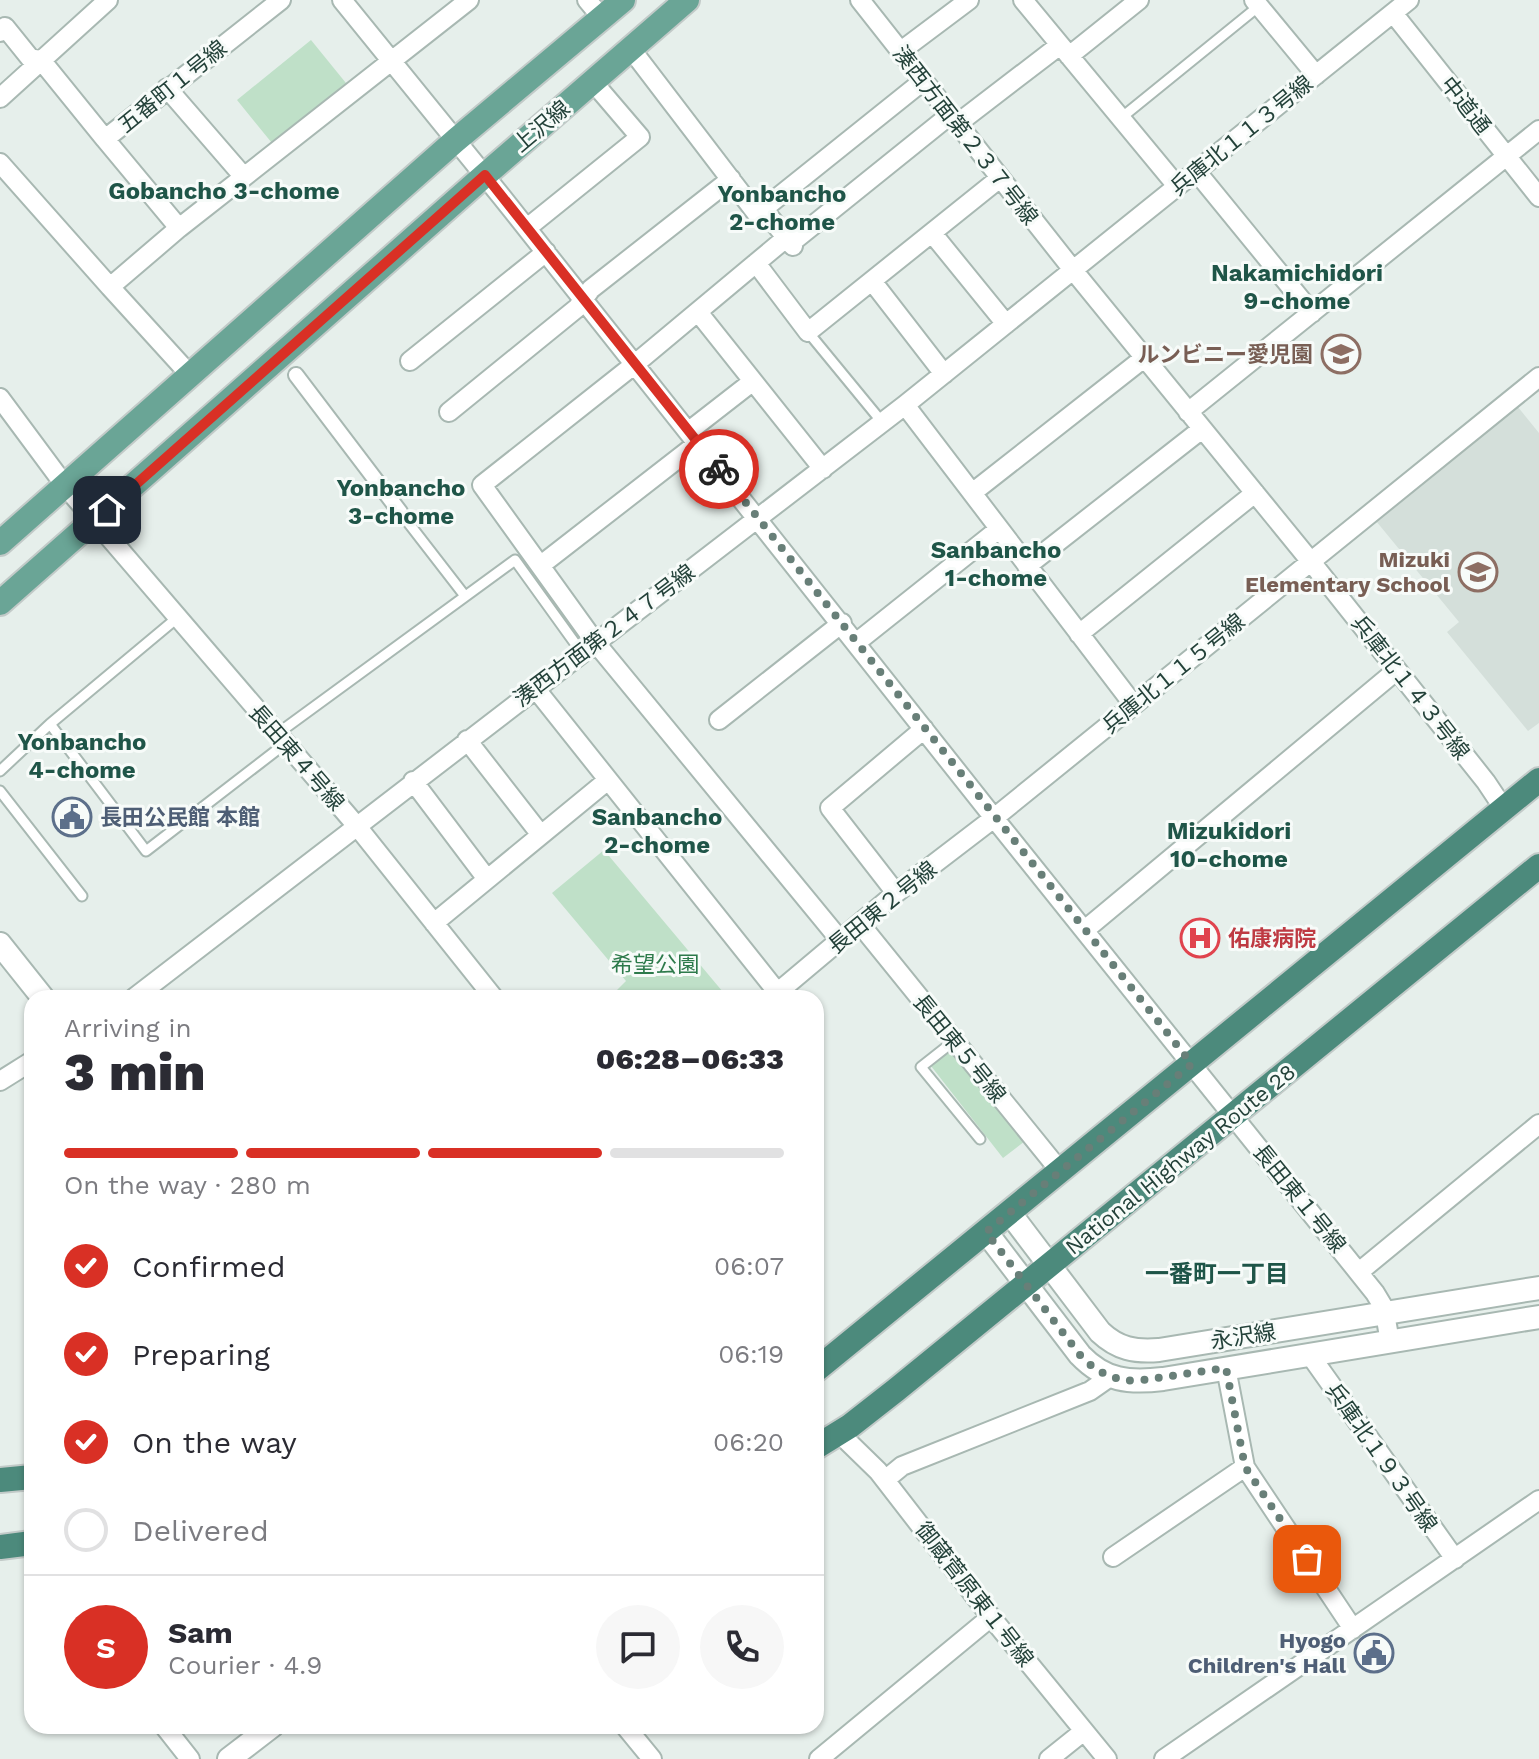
<!DOCTYPE html>
<html lang="en">
<head>
<meta charset="utf-8">
<style>
  body { margin:0; font-family:"Work Sans","Noto Sans JP",sans-serif; background:#f7f7f7; color:#2b2b33; height:100vh; display:flex; flex-direction:column; font-size:30px; white-space:nowrap }
  * { box-sizing:border-box; margin:0 }
  p { font-size:26px; color:#7c7c81 }
  .icon { flex:none; width:44px; height:44px; fill:none; stroke:currentColor; stroke-width:2; stroke-linecap:round; stroke-linejoin:round }
  .map { position:relative; flex:1; overflow:hidden }
  .sheet { position:absolute; left:24px; top:990px; width:800px; height:744px; display:flex; flex-direction:column; background:#fff; border-radius:24px; box-shadow:0 2px 6px #0004 }
  .sheet>* { flex:none }
  .pin { position:absolute; display:grid; place-items:center; width:68px; height:68px; color:#fff; margin:-34px; border-radius:16px; box-shadow:0 4px 12px #0006 }
  .courier { position:absolute; display:grid; place-items:center; width:80px; height:80px; margin:-40px; border:6px solid #d93025; border-radius:50%; background:#fff; color:#222; box-shadow:0 2px 10px #0007 }
  .overview em { font-style:normal; font-weight:800 }
  .overview div { display:flex; flex-direction:column-reverse }
  .overview { display:flex; align-items:center; justify-content:space-between; height:136px; padding:0 40px }
  h1 { font-size:52px; font-weight:800; line-height:60px }
  .bar { display:grid; grid-template-columns:repeat(4,1fr); gap:12px 8px; align-content:center; height:96px; padding:0 40px }
  .bar i { height:10px; border-radius:6px; background:#e1e1e2 }
  .bar .active { background:#d93025 }
  .bar p { grid-column:span 4 }
  .line { display:flex; align-items:center; gap:20px; padding:0 40px; border-top:2px solid #e1e1e2 }
  .line div { flex:1 }
  .round { display:grid; place-items:center; flex:none; width:84px; height:84px; border-radius:42px; background:#f7f7f7 }
  ol { padding:0 40px; list-style:none }
  li { display:flex; align-items:center; gap:24px; height:88px }
  li p { margin-inline-start:auto }
  li .icon { padding:8px; border-radius:50%; background:#d93025; color:#fff; stroke-width:4 }
  li:last-child { color:#7c7c81 }
  li i { width:44px; height:44px; border:4px solid #e1e1e2; border-radius:50% }
  .map>svg:first-child { display:block }
</style>
</head>
<body>
<div class="map">
<svg width="1539" height="1759" viewBox="0 0 1539 1759">
  <rect width="100%" height="100%" fill="#e6efeb"/>
  <path fill="#d4dfda" d="M1518 407 1539 433V723L1528 731 1447 632 1459 622 1376 521Z"/>
  <path fill="#bfe0c8" d="M311 40 350 88 276 148 237 100Z
    M604 850 728 998H609L626 981 552 893Z
    M953 1049 1025 1141 1003 1158 931 1066Z"/>
  <g fill="none" stroke-linecap="round" stroke-linejoin="round">
    <g stroke="#a8b8b2" stroke-width="13">
      <path id="service" d="M1121 118 1259 6
        M808 332 882 422
        M400 512 465 596
        M50 724 146 851 286 743
        M277 734 515 560 582 653
        M0 771 50 724 177 618
        M0 791 82 896
        M954 1041 921 1067 980 1139"/>
    </g>
    <g stroke="#a8b8b2" stroke-width="18">
      <path id="pedestrian" d="M296 375 400 512"/>
    </g>
    <g stroke="#a8b8b2" stroke-width="22">
      <path id="minor" d="M342 0 501 196 994 818 1375 1293 1384 1308 1390 1342
        M587 0 602 18
        M860 0 1073 270 1312 563 1486 782 1504 809
        M1023 0 1177 186
        M1254 0 1316 75
        M1393 13 1539 197
        M0 32 5 27 30 58 41 60 105 139 281 0
        M631 49 757 214 923 81
        M901 51 969 0
        M1069 56 1139 0
        M167 88 244 177
        M0 98 108 0
        M957 124 1060 45
        M105 139 179 228
        M0 163 110 287 179 228 469 0
        M1196 171 1312 313
        M763 209 793 246
        M527 228 640 137 593 82
        M932 233 1006 324
        M786 238 635 364 482 485 595 642 840 940
        M791 243 950 115
        M756 263 808 332 1000 178
        M872 281 944 374
        M110 287 191 376
        M698 312 823 469
        M410 361 546 252
        M0 398 66 487 356 825 494 998
        M905 405 1133 704
        M449 412 577 308 591 289 731 179
        M1188 412 1539 130
        M689 431 752 382
        M972 493 1144 358
        M541 565 698 443
        M1027 566 1202 429
        M1079 634 1255 493
        M857 642 999 529
        M535 688 778 993
        M719 720 842 623
        M467 740 541 835
        M413 781 487 879
        M896 893 830 808 924 729
        M434 923 608 780
        M860 924 1060 1171
        M1086 929 1397 670
        M134 998 905 405 1409 0
        M771 998 896 893 994 818 1539 377
        M0 1081 32 1061
        M1359 1272 1539 1124
        M1310 1355 1455 1559
        M1226 1368 1245 1467 1353 1629
        M839 1433 878 1471 991 1617 1107 1759
        M885 1480 902 1466 1090 1391 1110 1377
        M1113 1557 1245 1467
        M164 1726 190 1759
        M625 1726 652 1759
        M819 1759 991 1617
        M1049 1759 1084 1731
        M1164 1759 1539 1500"/>
    </g>
    <g stroke="#a8b8b2" stroke-width="26">
      <path id="tertiary" d="M0 944 43 998
        M1009 1212 1100 1332C1118 1349 1135 1352 1159 1350L1539 1288
        M986 1232 1080 1355C1105 1381 1129 1383 1163 1379L1539 1317
        M229 1759 272 1726"/>
    </g>
    <g stroke="#c2cac8" stroke-width="28">
      <path id="primary" d="M0 543 456 140 623 0
        M0 603 485 175 687 0"/>
    </g>
    <g stroke="#c2cac8" stroke-width="28">
      <path id="trunk" d="M816 1370 1539 780
        M816 1447 850 1426 896 1390 1539 866
        M0 1480 32 1477
        M0 1547 32 1543"/>
    </g>
    <use href="#service" stroke="#fff" stroke-width="9"/>
    <use href="#pedestrian" stroke="#fff" stroke-width="14"/>
    <use href="#minor" stroke="#fff" stroke-width="18"/>
    <use href="#tertiary" stroke="#fff" stroke-width="22"/>
    <use href="#primary" stroke="#6aa596" stroke-width="24"/>
    <use href="#trunk" stroke="#4c8a7c" stroke-width="24"/>
  </g>
  <g fill="none" stroke-linecap="round" stroke-linejoin="round">
    <path stroke="#687f78" stroke-width="8" stroke-dasharray="0 14.4" d="M719 469 1192 1064 986 1232 1080 1355C1096 1372 1112 1380 1136 1381L1226 1368 1245 1467 1307 1559"/>
    <path stroke="#d93025" stroke-width="10" d="M107 510 485 175 719 469"/>
  </g>
  <defs>
    <g id="school-ring" transform="scale(2)"><circle r="9.5" fill="#f7fbf9" stroke="#8d6e63" stroke-width="1.5"/><path d="M0-5L7-2L0 1L-7-2ZM-4 1L0 2.5L4 1V4Q0 6-4 4Z" fill="#8d6e63"/></g>
    <g id="civic-ring" transform="scale(2)"><circle r="9.5" fill="#f7fbf9" stroke="#5c6f8a" stroke-width="1.5"/><path d="M-.6-6.5H3V-4.5H.6V-3L4-1V1h2V6H-6V1h2V-1L-.6-3ZM-1.2 2.5V6h2.4V2.5Z" fill="#5c6f8a"/></g>
    <g id="hospital-ring" transform="scale(2)"><circle r="9.5" fill="#f7fbf9" stroke="#e0444e" stroke-width="1.5"/><path d="M-5-5h3v3.5h4V-5h3V5h-3V1.5h-4V5h-3Z" fill="#e0444e"/></g>
  </defs>
  <g fill-rule="evenodd">
    <use href="#school-ring" x="1341" y="354"/>
    <use href="#school-ring" x="1478" y="572"/>
    <use href="#civic-ring" x="72" y="817"/>
    <use href="#hospital-ring" x="1200" y="938"/>
    <use href="#civic-ring" x="1374" y="1653"/>
  </g>
  <g text-anchor="middle" stroke-width="6" stroke-linejoin="round" paint-order="stroke">
    <g font-size="22" fill="#24423a" stroke="#f7fbf9">
      <text transform="translate(172 86) rotate(-39)" y="8">五番町１号線</text>
      <text transform="translate(1466 105) rotate(52)" y="8">中道通</text>
      <text transform="translate(541 126) rotate(-40)" y="8">上沢線</text>
      <text transform="translate(966 135) rotate(52)" y="8">湊西方面第２３７号線</text>
      <text transform="translate(1241 135) rotate(-39)" y="8">兵庫北１１３号線</text>
      <text transform="translate(604 635) rotate(-37)" y="8">湊西方面第２４７号線</text>
      <text transform="translate(1173 673) rotate(-39)" y="8">兵庫北１１５号線</text>
      <text transform="translate(1411 687) rotate(52)" y="8">兵庫北１４３号線</text>
      <text transform="translate(297 757) rotate(49)" y="8">長田東４号線</text>
      <text transform="translate(882 907) rotate(-39)" y="8">長田東２号線</text>
      <text transform="translate(960 1048) rotate(51)" y="8">長田東５号線</text>
      <text transform="translate(1180 1159) rotate(-39)" y="8">National Highway Route 28</text>
      <text transform="translate(1300 1198) rotate(51)" y="8">長田東１号線</text>
      <text transform="translate(1243 1336) rotate(-9)" y="8">永沢線</text>
      <text transform="translate(1382 1457) rotate(55)" y="8">兵庫北１９３号線</text>
      <text transform="translate(975 1594) rotate(52)" y="8">御蔵菅原東１号線</text>
    </g>
    <g font-size="22" font-weight="bold" fill="#785e54" stroke="#f7fbf9" text-anchor="end">
      <text x="1313" y="362">ルンビニー愛児園</text>
      <text x="1450" y="567">Mizuki<tspan x="1450" dy="25">Elementary School</tspan></text>
    </g>
    <g font-size="22" font-weight="bold" fill="#4e5e75" stroke="#f7fbf9" text-anchor="start">
      <text x="100" y="825">長田公民館 本館</text>
      <text x="1346" y="1648" text-anchor="end">Hyogo<tspan x="1346" dy="25">Children's Hall</tspan></text>
    </g>
    <g font-size="22" font-weight="bold" fill="#be3a42" stroke="#f7fbf9" text-anchor="start">
      <text x="1228" y="946">佑康病院</text>
    </g>
    <g font-size="22" fill="#2d7a4b" stroke="#f7fbf9">
      <text x="655" y="972">希望公園</text>
    </g>
    <g font-size="24" font-weight="bold" fill="#1f5548" stroke="#f7fbf9">
      <text x="224" y="199">Gobancho 3-chome</text>
      <text x="782" y="202">Yonbancho<tspan x="782" dy="28">2-chome</tspan></text>
      <text x="1297" y="281">Nakamichidori<tspan x="1297" dy="28">9-chome</tspan></text>
      <text x="401" y="496">Yonbancho<tspan x="401" dy="28">3-chome</tspan></text>
      <text x="996" y="558">Sanbancho<tspan x="996" dy="28">1-chome</tspan></text>
      <text x="82" y="750">Yonbancho<tspan x="82" dy="28">4-chome</tspan></text>
      <text x="657" y="825">Sanbancho<tspan x="657" dy="28">2-chome</tspan></text>
      <text x="1229" y="839">Mizukidori<tspan x="1229" dy="28">10-chome</tspan></text>
      <text x="1217" y="1282">一番町一丁目</text>
    </g>
  </g>
</svg>
<div class="pin" style="left:1307px;top:1559px;background:#ea580c"><svg class="icon" aria-label="bag" viewBox="0 0 24 24"><path d="M5 8h14l-1 12H6zM9 8a3 3 0 0 1 6 0"/></svg></div>
<div class="pin" style="left:107px;top:510px;background:#1f2937"><svg class="icon" aria-label="home" viewBox="0 0 24 24"><path d="M3 11l9-7 9 7M6 9v11h12V9"/></svg></div>
<div class="courier" style="left:719px;top:469px"><svg class="icon" aria-label="bike" viewBox="0 0 24 24"><circle cx="6" cy="16" r="4"/><circle cx="18" cy="16" r="4"/><path d="M6 16l4-8h5l3 8M10 8l3 8H6M13 5h3"/></svg></div>
<section class="sheet">
<div class="overview"><div><h1>3 min</h1><p>Arriving in</p></div><em>06:28–06:33</em></div>
<div class="bar"><i class="active"></i><i class="active"></i><i class="active"></i><i></i><p>On the way · 280 m</p></div>
<ol>
<li><svg class="icon" aria-label="check" viewBox="0 0 24 24"><path d="M5 12l5 5 9-10"/></svg>Confirmed<p>06:07</p></li>
<li><svg class="icon" aria-label="check" viewBox="0 0 24 24"><path d="M5 12l5 5 9-10"/></svg>Preparing<p>06:19</p></li>
<li><svg class="icon" aria-label="check" viewBox="0 0 24 24"><path d="M5 12l5 5 9-10"/></svg>On the way<p>06:20</p></li>
<li><i></i>Delivered</li>
</ol>
<div class="line" style="height:144px"><b class="round" style="background:#d93025;color:#fff">S</b><div><b>Sam</b><p>Courier · 4.9</p></div><a class="round"><svg class="icon" aria-label="chat" viewBox="0 0 24 24"><path d="M4 5h16v11H9l-5 4z"/></svg></a><a class="round"><svg class="icon" aria-label="phone" viewBox="0 0 24 24"><path d="M5 4h4l2 5-3 2q2 4 5 5l2-3 5 2v4C11 20 4 13 5 4z"/></svg></a></div>
</section>
</div>
</body>
</html>
